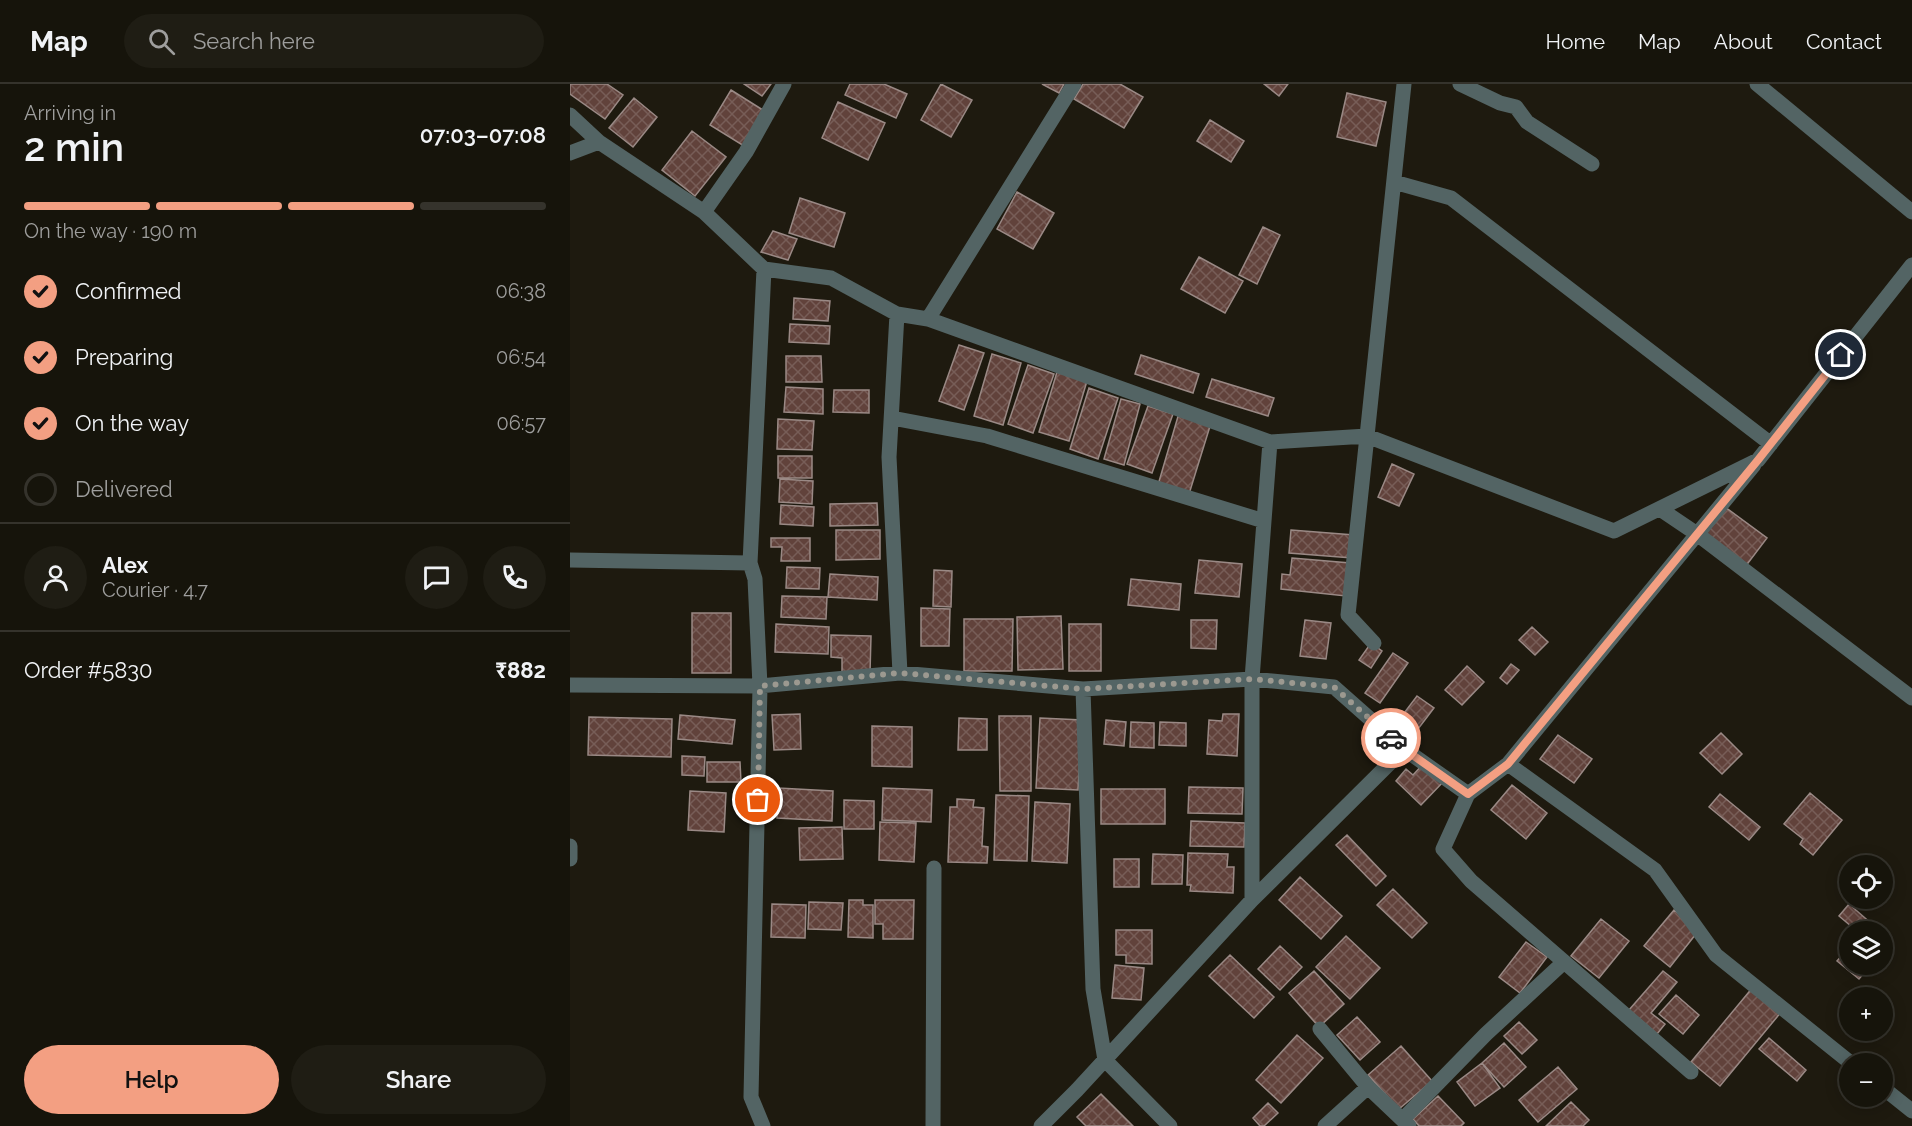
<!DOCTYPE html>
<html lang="en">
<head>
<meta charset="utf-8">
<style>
  body { margin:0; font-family:Raleway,sans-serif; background:#1f1d14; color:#f1f3f6; height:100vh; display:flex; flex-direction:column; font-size:22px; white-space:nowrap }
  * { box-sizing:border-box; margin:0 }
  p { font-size:20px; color:#9e9e9d }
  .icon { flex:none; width:33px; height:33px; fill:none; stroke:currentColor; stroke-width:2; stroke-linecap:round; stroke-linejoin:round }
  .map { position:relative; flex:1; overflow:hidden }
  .sheet { display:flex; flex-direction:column; background:#16140b; width:570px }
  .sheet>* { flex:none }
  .buttons { position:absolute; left:1269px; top:771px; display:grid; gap:12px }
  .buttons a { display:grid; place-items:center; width:54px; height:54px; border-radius:50%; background:#16140b; box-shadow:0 3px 15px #0003,0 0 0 2px #35332c; font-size:30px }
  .pin { position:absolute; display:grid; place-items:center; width:51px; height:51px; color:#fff; margin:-26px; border:3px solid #fff; border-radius:50%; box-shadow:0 2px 6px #0007 }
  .courier { position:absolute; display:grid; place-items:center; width:60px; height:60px; margin:-30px; border:4px solid #f39f82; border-radius:50%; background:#fff; color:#222; box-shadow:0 2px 8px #0007 }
  .overview em { font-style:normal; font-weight:600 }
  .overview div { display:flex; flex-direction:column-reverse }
  .overview { display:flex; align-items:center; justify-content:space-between; height:102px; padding:0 24px }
  h1 { font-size:39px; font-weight:600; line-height:45px }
  .bar { display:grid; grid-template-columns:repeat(4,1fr); gap:9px 6px; align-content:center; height:72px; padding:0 24px }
  .bar i { height:8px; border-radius:4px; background:#35332c }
  .bar .active { background:#f39f82 }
  .bar p { grid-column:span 4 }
  .line { display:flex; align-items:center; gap:15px; padding:0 24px; border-top:2px solid #35332c }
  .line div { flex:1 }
  .round { display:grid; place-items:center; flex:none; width:63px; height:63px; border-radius:32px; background:#1f1d14 }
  ol { padding:0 24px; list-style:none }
  li { display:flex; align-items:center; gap:18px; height:66px }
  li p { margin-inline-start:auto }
  li .icon { padding:6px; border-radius:50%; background:#f39f82; color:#111; stroke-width:4 }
  li:last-child { color:#9e9e9d }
  li i { width:33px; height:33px; border:3px solid #35332c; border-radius:50% }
  .cta { display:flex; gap:12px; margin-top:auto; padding:12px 24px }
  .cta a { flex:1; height:69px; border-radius:36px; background:#f39f82; color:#111; font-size:24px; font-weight:600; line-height:69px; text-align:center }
  .cta a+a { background:#1f1d14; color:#f1f3f6 }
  header { display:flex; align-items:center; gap:36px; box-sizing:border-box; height:84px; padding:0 30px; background:#16140b; border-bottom:2px solid #35332c }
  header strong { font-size:28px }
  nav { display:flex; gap:33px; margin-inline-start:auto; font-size:21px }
  .search { width:420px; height:54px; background:#1f1d14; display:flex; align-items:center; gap:15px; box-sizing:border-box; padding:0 21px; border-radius:33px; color:#9e9e9d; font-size:22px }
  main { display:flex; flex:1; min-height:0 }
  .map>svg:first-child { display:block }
</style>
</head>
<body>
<header>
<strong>Map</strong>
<div class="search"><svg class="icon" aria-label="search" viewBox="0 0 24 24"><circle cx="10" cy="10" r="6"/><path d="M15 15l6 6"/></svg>Search here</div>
<nav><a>Home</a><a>Map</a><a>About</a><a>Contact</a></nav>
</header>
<main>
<section class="sheet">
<div class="overview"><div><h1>2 min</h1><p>Arriving in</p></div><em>07:03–07:08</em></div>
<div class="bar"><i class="active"></i><i class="active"></i><i class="active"></i><i></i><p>On the way · 190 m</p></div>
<ol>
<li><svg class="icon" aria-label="check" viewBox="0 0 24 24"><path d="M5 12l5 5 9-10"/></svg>Confirmed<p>06:38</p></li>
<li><svg class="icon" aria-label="check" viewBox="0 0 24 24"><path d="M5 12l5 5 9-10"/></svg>Preparing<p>06:54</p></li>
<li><svg class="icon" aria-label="check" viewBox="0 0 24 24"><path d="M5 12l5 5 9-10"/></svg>On the way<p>06:57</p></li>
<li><i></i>Delivered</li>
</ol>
<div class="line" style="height:108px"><a class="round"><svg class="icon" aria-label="person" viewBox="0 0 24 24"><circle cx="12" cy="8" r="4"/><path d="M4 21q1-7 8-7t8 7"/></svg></a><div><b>Alex</b><p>Courier · 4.7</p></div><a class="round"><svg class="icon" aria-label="chat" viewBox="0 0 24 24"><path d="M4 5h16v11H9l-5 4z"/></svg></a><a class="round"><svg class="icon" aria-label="phone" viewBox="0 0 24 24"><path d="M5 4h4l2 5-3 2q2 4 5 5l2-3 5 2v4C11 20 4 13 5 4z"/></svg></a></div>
<div class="line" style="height:78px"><div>Order #5830</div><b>₹882</b></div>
<div class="cta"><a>Help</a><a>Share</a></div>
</section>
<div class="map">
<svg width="1342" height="1042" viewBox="0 0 1342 1042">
  <defs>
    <pattern id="building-cross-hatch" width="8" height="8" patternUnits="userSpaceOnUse" patternTransform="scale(1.5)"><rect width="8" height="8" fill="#61423b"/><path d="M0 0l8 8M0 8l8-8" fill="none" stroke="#775d57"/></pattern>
  </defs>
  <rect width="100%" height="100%" fill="#1e1a0f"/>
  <path fill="url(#building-cross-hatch)" stroke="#9a8985" stroke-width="1.5" d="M0 0H37L53 11 35 35 0 10Z
    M174 0H201L192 12Z
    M280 0H314L337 10 326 34 275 11Z
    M371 0 402 16 381 53 351 36Z
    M472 0H494L489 9Z
    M513 0H550L573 13 554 44 504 15Z
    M694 0H718L709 12Z
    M161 6 196 28 174 62 140 41Z
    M777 9 816 18 806 62 767 53Z
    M64 14 87 33 63 63 39 44Z
    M268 18 315 39 298 76 252 54Z
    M640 36 674 57 661 78 627 57Z
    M122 47 156 73 125 112 92 86Z
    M447 108 484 129 463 165 427 145Z
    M230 114 275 129 264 163 219 149Z
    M693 143 710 151 687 200 669 191Z
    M203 147 227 155 218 176 191 168Z
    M629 173 673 197 655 229 611 205Z
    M224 214 260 217 258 237 223 235Z
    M220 240 260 242 259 260 219 258Z
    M389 261 414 269 394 326 369 317Z
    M422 270 451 279 433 341 404 332Z
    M571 271 629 290 623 309 565 290Z
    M216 272H251L252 298H216Z
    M458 281 484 290 463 349 438 340Z
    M487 288 517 297 499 357 469 348Z
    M642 295 704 314 698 332 636 313Z
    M216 303 253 305V330L214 328Z
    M519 304 548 314 528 375 500 365Z
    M264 306H299V329L263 328Z
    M551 315 570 320 554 381 534 375Z
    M578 322 603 330 582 389 557 380Z
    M609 329 641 339 619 410 588 401Z
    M208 335 244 337 242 366 207 365Z
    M208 372H242V394H208Z
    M822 380 844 390 829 422 808 413Z
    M210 395 243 397 242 420 209 418Z
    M307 419 308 441 260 442V420Z
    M211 421 244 423 243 442 210 440Z
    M1155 423 1197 454 1172 487 1130 456Z
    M266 446H310V475L266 476Z
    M721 446 784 451 782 474 719 469Z
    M201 454H240V477H211L212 463H201Z
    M722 474 780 479 776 512 711 505 712 490 720 491Z
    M629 476 672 480 669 513 625 509Z
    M217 483 250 484 249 505 216 504Z
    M364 486 382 487 381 523 363 522Z
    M260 490 308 493 307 516 258 513Z
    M561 495 611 500 609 526 558 521Z
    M212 512 257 513 256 535 211 533Z
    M351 524 380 525 379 562H351Z
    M122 529H161V589H122Z
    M491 532 493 585 448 586 447 533Z
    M394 535H443L442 587H394Z
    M621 536H647L646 565 621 564Z
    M735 536 761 539 756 575 730 572Z
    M206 540 259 543 258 570 205 568Z
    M499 540H531V587H499Z
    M962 543 978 558 965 571 949 556Z
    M261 551 301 552 300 589 272 588V574L261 573Z
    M801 559 812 567 801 584 789 576Z
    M823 569 838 579 810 619 795 609Z
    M941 580 949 586 937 600 930 594Z
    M897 582 914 598 892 621 875 606Z
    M847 612 864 624 845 649 828 637Z
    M230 630 231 665 204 666 202 631Z
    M653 630H669L667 672 637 670 639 636 652 637Z
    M110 631 165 636 162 660 108 655Z
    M429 632H461V707H430Z
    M19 633 102 635 101 673 18 671Z
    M389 634 417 635V666H388Z
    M470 634 512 636 508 706 466 704Z
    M536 636 556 638 554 662 534 660Z
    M561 638 584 639V664L560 663Z
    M590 638 616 639V662L589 661Z
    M302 642 342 643V683L302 682Z
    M1151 649 1172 670 1152 690 1130 669Z
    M988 651 1022 675 1004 699 970 675Z
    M112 672 135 673 134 692 112 691Z
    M137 678H170L171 698H137Z
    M855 678 874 697 851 721 826 697 836 685 843 691Z
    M942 701 977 729 956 755 921 726Z
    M619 703 673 704 672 730 618 729Z
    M208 704 263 707 262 737 207 734Z
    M313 704 362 706 361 738 312 736Z
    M531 705H595V740H531Z
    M120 707 156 709 154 748 118 746Z
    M1240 709 1272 736 1243 771 1230 760 1233 755 1214 740Z
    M1150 710 1190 743 1179 756 1139 723Z
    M426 711 459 712 457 777 424 776Z
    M387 715 404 716 403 723 414 724 412 762 418 763 417 779 378 778 380 723H387Z
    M274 716 304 717V745H274Z
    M465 718 500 720 497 779 462 777Z
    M621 737 675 739 674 763 620 762Z
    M310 738 346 739 344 778 309 776Z
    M272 743 273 775 230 776 229 744Z
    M777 751 816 792 806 802 766 761Z
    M618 769 658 770 657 783H664L663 809 620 807 621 801H617Z
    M583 770 613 771 612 800H582Z
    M544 775H569V803H544Z
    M730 793 772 832 751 855 709 816Z
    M823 805 857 839 842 854 807 821Z
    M279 816H293V821H303V854L278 853Z
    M305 816H344L343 855H313V840H305Z
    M239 818 273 819 271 846 238 845Z
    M202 820 236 821 235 854 201 853Z
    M1279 820 1311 848H1288L1269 832Z
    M1104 826 1129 846 1100 883 1074 862Z
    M1031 835 1059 857 1029 894 1001 872Z
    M546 846H582V880L556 879V871H546Z
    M776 852 810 884 780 915 746 883Z
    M956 858 977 873 950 909 929 893Z
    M710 862 732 883 710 906 688 885Z
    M1276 867 1280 870V880H1293L1298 884 1289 895 1267 877Z
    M660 871 704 913 684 934 639 892Z
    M545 881 574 884 571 916 542 914Z
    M744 887 774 920 749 943 719 909Z
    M1093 887 1107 898 1081 929 1095 940 1087 950 1059 926Z
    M1183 903 1212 927 1150 1002 1121 978Z
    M1106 911 1129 931 1113 950 1089 930Z
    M787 933 810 958 790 976 767 951Z
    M949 938 967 956 952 970 934 952Z
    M727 951 753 974 711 1019 686 996Z
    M1199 954 1236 986 1227 997 1189 965Z
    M934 959 956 983 934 1003 912 979Z
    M831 962 862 997 829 1025 798 991Z
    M912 979 930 1004 905 1022 887 998Z
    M988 983 1007 1005 968 1038 949 1016Z
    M531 1010 563 1042H516L507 1033Z
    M868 1012 894 1039 891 1042H849L843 1035Z
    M1001 1018 1019 1036 1013 1042H976Z
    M698 1019 708 1029 694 1042H690L683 1034Z"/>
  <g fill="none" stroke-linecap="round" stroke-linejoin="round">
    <path stroke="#536464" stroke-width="15" d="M834 0 797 352 1044 447 1188 376 1342 181
      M890 0 930 19 946 23 957 38 1022 80
      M1187 0 1342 128
      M0 31 29 58 134 128 194 185 261 194 327 230
      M0 69 29 58
      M824 98 881 114 1201 360
      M134 128 176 68 214 0
      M358 235 700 358
      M322 334 417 352 694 437
      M1090 425 1127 450 1342 614
      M0 476 180 479
      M330 589 319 373 327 230 358 235 504 0
      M0 601 190 602 330 589 513 605 682 595V816
      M513 605 523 905 535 976 600 1042
      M834 665 898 710 938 680 1085 786 1146 871 1282 980
      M938 680 1184 381
      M898 710 873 765 901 797 1121 988
      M0 762V775
      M750 945 798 1003 839 1042
      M1312 1003 1342 1027
      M833 1035 916 950 994 878
      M193 1042 181 1013 190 602 185 495 180 479 194 185
      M363 1042 364 784
      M471 1042 507 1006 682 816 834 665 764 603 682 595 700 358 797 352 778 531 804 559
      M755 1042 798 1003"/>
  </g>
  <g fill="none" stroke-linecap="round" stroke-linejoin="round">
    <path stroke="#9c9990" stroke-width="6" stroke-dasharray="0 10.8" d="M188 716 190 602 330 589 513 605 682 595 764 603 821 654"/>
    <path stroke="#f39f82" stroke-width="8" d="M821 654 834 665 898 710 938 680 1188 376 1271 271"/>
  </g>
</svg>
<div class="buttons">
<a><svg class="icon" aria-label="locate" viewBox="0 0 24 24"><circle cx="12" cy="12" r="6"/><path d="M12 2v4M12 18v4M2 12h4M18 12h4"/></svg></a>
<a><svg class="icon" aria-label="layers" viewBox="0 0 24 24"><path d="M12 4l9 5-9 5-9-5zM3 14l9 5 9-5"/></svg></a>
<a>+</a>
<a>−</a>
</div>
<div class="pin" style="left:188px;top:716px;background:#ea580c"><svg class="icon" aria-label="bag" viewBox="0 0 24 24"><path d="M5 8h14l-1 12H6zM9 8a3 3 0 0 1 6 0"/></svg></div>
<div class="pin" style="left:1271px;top:271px;background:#1f2937"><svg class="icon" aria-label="home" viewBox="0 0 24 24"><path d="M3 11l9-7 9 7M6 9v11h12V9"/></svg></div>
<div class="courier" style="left:821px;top:654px"><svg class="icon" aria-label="car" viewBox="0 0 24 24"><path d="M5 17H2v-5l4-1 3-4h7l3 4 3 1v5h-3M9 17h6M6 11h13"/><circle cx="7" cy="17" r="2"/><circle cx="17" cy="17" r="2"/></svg></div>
</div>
</main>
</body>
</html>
